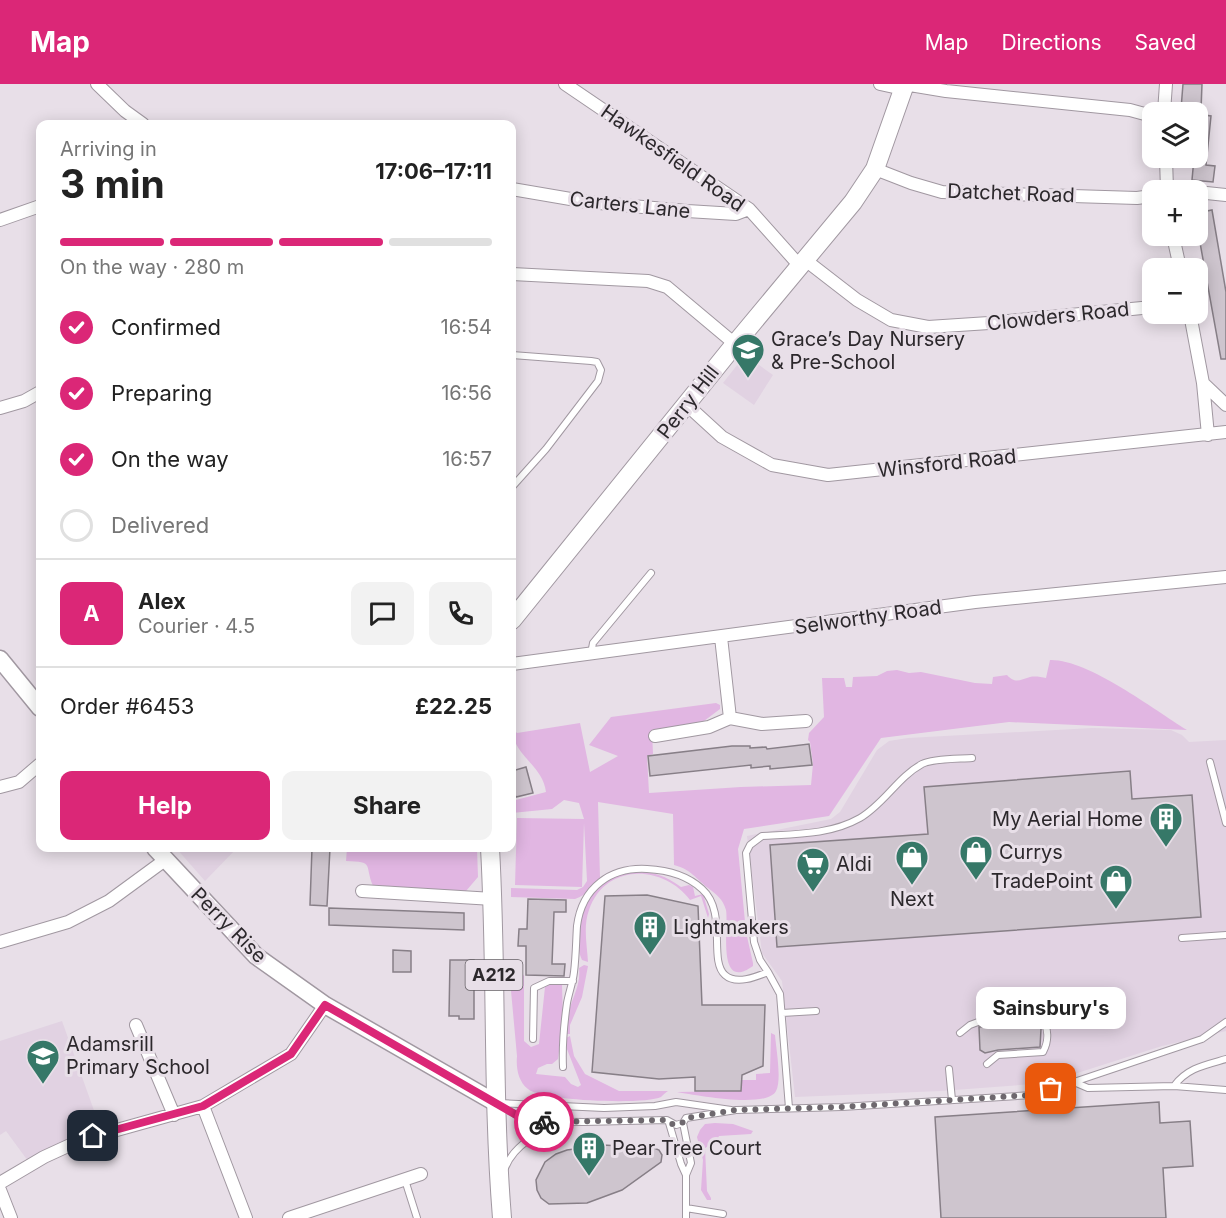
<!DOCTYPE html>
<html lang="en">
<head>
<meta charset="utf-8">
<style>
  body { margin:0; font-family:Inter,sans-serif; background:#f2f2f2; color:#222; height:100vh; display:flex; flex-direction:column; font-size:22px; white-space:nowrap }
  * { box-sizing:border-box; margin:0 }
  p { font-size:20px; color:#767676 }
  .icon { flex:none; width:33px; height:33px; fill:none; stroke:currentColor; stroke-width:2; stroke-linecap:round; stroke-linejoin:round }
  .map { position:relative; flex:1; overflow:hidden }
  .side { position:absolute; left:36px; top:36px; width:480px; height:732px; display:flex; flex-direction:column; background:#fff; border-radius:12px; box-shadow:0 3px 15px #0003 }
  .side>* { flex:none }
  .controls { position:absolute; left:1142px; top:18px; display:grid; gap:12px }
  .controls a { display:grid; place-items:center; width:66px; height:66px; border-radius:12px; background:#fff; box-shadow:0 3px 15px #0003; font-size:30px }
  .pin { position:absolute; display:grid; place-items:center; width:51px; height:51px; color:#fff; margin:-26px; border-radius:12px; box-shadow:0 3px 9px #0006 }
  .courier { position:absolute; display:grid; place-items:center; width:60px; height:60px; margin:-30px; border:4px solid #db2777; border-radius:50%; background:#fff; color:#222; box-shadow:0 2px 8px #0007 }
  .bubble { position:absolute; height:42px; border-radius:12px; background:#fff; box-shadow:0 3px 15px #0003; font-size:20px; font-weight:700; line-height:42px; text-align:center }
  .head em { font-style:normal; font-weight:700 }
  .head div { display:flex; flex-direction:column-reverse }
  .head { display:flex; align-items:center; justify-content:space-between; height:102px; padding:0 24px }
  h1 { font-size:39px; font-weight:700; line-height:45px }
  .bar { display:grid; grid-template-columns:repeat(4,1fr); gap:9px 6px; align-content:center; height:72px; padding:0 24px }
  .bar i { height:8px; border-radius:4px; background:#e0e0e0 }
  .bar .selected { background:#db2777 }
  .bar p { grid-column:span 4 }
  .line { display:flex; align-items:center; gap:15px; padding:0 24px; border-top:2px solid #e0e0e0 }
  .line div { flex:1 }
  .round { display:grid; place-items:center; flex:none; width:63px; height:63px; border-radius:12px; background:#f2f2f2 }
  ol { padding:0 24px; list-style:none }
  li { display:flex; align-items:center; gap:18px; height:66px }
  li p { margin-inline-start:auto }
  li .icon { padding:6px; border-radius:50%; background:#db2777; color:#fff; stroke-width:4 }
  li:last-child { color:#767676 }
  li i { width:33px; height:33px; border:3px solid #e0e0e0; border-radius:50% }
  .primary-button { display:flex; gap:12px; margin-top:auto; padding:12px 24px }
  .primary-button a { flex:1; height:69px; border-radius:12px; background:#db2777; color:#fff; font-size:24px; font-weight:700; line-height:69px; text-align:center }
  .primary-button a+a { background:#f2f2f2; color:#222 }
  header { display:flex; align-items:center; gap:36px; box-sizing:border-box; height:84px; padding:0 30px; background:#db2777; color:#fff }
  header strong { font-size:28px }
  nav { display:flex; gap:33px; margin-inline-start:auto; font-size:21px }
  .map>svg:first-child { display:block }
</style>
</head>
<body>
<header>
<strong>Map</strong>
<nav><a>Map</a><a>Directions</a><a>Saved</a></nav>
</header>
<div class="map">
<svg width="1226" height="1134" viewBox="0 0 1226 1134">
  <rect width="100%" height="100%" fill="#e8dfe8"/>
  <path fill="#e1d2e2" d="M745 271 773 291 754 321 723 299Z
    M1092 644 1171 646 1182 651 1189 658 1226 656V947L1162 962 1046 999 941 1007 795 1013 782 897 762 869 747 752 831 735 840 728 877 666 889 657 908 654Z
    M176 764H237L205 797Z
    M62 937 101 1046 28 1077 6 1047 0 1051V957Z"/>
  <path fill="#e1b6e2" d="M1050 576C1088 575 1153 625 1187 646L1009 638 881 654 829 732 744 745 738 765 746 848 753 879V882C716 909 729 842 726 826 723 815 716 810 708 804 695 794 692 786 674 781L673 730 598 718 600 794C593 803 587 811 575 815L511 813V804L577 806 583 803 587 797 584 739 582 803 515 801 517 734 584 735 579 719 564 716 552 725 512 729V717L546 708C543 681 512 671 512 644L517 649 580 639 590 688 618 672 589 661 611 633 716 619 720 621V625L700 640 652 647 653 670 647 672 649 709 741 703 811 701 813 680 810 658 808 656 809 649 824 633 822 594H844L846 603H852L853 593 877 592 887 587 897 586 909 589 921 588 975 599 992 600 993 593 1007 591C1015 600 1020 596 1030 593 1035 592 1041 593 1046 594Z
    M347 764H477L478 793 466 807 373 802C364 780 375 778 346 777Z
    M635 787C654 788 666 792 681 803L689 801 693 803 695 812 703 810 709 830 708 834 701 812 690 816C663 780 605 779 589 826 583 842 587 861 588 878L582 876C578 868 579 861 579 853 582 814 597 795 635 787Z
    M584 881 588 882 582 913 570 941V950H567L566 947C567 940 567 933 569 927 573 912 581 900 579 884Z
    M518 882 524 892V957L531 963 539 960 545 903 555 898 562 901 563 935 558 975 552 980H547L538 984 536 990 565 993 571 1000 578 1003 581 1001 565 960 566 954 570 952 574 972 585 990 619 1007H668C665 1009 663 1011 661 1013 645 1021 541 1017 528 1005 518 997 516 984 517 972L509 885Z
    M771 949 775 951C776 964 782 996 776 1007 767 1025 695 1011 677 1008L741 1007 742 996H756V990L770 989Z
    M715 1039 733 1040 753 1047 751 1050 719 1052 716 1058 705 1064 707 1107 711 1114V1116H707L701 1106 703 1076 697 1053 700 1046 705 1040Z"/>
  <path fill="#cec5ce" stroke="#877f87" stroke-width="1.5" d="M1183 0H1202L1201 26 1181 25Z
    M1197 30 1211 32 1206 81 1215 82 1213 98 1192 96 1194 74H1197Z
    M1212 126 1226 208V275H1221L1197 142V129Z
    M809 660 812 681 770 685V682L751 684V681L650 692 648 672 732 662H750V664L766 663 767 665Z
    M526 683 533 709 516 713 512 703V687Z
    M1130 687 1132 715 1192 711 1201 833 777 863 770 761 928 750 924 703Z
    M312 764H330L327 822 310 821Z
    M647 811 698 822 702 921H765L763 982 742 991 741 1007H695V993L659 995 592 988 605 812Z
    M528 815 566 816V828H554L552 880H565L564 892 526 891V862H518L519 845H527Z
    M329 824 464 829V846L329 841Z
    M393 866 411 867V888H393Z
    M450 876H474V935H459V932H449Z
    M1038 938 1041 945 1040 963 998 966 985 969 980 966 979 943Z
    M1159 1018 1160 1039 1190 1037 1193 1082 1163 1084 1166 1134H941L935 1033Z
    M603 1061 654 1064 659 1066 662 1071 661 1078 622 1106 587 1119 549 1120 541 1114 537 1106 536 1096 545 1078 556 1070 567 1066Z"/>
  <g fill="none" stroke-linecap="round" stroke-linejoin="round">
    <g stroke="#a198a1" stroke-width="8">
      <path id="lane" d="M512 271 591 277 597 278 601 286 598 297 546 365 512 403
        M591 570 593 559 651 489
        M1210 678 1226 739
        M1182 854 1226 851
        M768 888 760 876 754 858 746 769 750 761 762 752C795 750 830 751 860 734 884 720 898 693 922 680 934 674 959 675 972 674
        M782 929 816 927
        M960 949 970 941 978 938 1041 933C1049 944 1049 957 1043 968L998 971 987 980
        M533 955 534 904 549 897H573
        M563 983C562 961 564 940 567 919 569 908 573 898 574 888 576 872 576 857 577 842 582 803 611 783 647 785 667 786 688 792 702 805 728 828 708 876 725 891 736 901 756 893 768 888L780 910 789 1024
        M949 985 952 1016
        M1074 998 1202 955 1226 938
        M1174 1002C1187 984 1205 981 1226 975
        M500 1019 604 1024 655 1022 676 1018 731 1026
        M499 1021 518 1032 532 1037 583 1038 667 1036 676 1041 683 1039 686 1034 736 1026 842 1023 1032 1011 1074 998 1088 1004 1174 1002 1226 1006
        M669 1039 681 1080 686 1091
        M683 1039 691 1079 686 1091V1134
        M505 1084C514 1061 540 1046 564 1041
        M405 1096 417 1134
        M686 1124 723 1130"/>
    </g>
    <g stroke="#a198a1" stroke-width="14">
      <path id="street" d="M97 0 125 27 143 40
        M565 0 749 125 799 181
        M880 0 903 5
        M904 0 946 7 1130 26 1152 32
        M1164 28 1166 0
        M1166 74 1167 106
        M875 85 911 99 942 108 1137 114 1152 112
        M512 105 588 118 687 127 736 130 749 125
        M1197 108 1226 111
        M0 136 40 122
        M1173 152 1180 184
        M804 175 857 216 891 236 928 243 989 239 1152 223
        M512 190 648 197 667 203 735 260
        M1190 230 1203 299 1208 351
        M1203 299 1226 321
        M687 321 722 353 772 381 828 391 1226 348
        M0 324 24 317 40 308
        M721 553 730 634
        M512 580 975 518 1226 493
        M655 652 709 643 730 634 762 640 806 637
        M0 703 19 698 40 680
        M362 807 493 815
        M0 858 68 838 109 817 165 776
        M136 941 174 1031
        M203 1022 246 1134
        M0 1099 44 1073 81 1056 203 1022 291 970 325 921
        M0 1106 11 1134
        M289 1134 421 1090"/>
    </g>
    <g stroke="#a198a1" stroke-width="19">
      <path id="secondary" d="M0 575 40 624
        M155 764 256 872 325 921 496 1019"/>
    </g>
    <g stroke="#a198a1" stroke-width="20">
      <path id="primary" d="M512 536 735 260 853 118 875 85 905 0
        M490 764C497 887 492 1011 502 1134"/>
    </g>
    <use href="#lane" stroke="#fff" stroke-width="6"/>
    <use href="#street" stroke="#fff" stroke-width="12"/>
    <use href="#secondary" stroke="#fff" stroke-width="16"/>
    <use href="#primary" stroke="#fff" stroke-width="18"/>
  </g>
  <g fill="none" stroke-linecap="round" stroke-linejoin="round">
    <path stroke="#6e686e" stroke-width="6" stroke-dasharray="0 10.8" d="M544 1038 667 1036C673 1043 682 1042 686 1034L736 1026 842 1023 1032 1011 1051 1005"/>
    <path stroke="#db2777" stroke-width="8" d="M93 1052 203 1022 291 970 325 921 518 1032 532 1037 544 1038"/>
  </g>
  <defs>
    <g id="school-pin" transform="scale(1.725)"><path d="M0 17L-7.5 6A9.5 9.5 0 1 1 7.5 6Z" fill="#367868" stroke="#e8dfe8"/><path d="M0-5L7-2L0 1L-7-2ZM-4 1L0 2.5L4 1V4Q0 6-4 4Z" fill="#fff"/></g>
    <g id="building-pin" transform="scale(1.725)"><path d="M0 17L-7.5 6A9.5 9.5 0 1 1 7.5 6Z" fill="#367868" stroke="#e8dfe8"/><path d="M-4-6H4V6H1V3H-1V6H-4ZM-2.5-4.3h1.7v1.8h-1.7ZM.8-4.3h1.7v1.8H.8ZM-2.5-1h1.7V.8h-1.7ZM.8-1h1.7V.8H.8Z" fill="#fff"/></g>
    <g id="shop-pin" transform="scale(1.725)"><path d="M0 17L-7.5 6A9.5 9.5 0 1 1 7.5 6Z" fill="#367868" stroke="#e8dfe8"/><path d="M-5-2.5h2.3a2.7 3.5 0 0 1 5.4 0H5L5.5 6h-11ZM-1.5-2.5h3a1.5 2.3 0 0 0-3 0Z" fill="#fff"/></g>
    <g id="supermarket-pin" transform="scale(1.725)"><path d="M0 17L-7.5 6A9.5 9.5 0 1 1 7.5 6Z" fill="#367868" stroke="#e8dfe8"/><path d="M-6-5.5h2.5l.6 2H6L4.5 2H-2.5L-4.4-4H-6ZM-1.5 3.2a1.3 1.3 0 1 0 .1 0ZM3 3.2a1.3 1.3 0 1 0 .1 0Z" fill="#fff"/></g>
  </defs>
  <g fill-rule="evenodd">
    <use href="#school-pin" x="748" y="266"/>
    <use href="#building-pin" x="1166" y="735"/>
    <use href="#shop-pin" x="976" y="768"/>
    <use href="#shop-pin" x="912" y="773"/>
    <use href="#supermarket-pin" x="813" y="780"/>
    <use href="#shop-pin" x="1116" y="797"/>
    <use href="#building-pin" x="650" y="843"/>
    <use href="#school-pin" x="43" y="972"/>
    <use href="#building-pin" x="589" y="1064"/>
  </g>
  <g text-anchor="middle" stroke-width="6" stroke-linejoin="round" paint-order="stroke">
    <rect fill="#e8dfe8" stroke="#645f64" stroke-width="1.5" x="465.5" y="876" width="57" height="30" rx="4.5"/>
    <g font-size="18" font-weight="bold" fill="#2c282c">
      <text x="494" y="897">A212</text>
    </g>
    <g font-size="20" fill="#2c282c" stroke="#e8dfe8">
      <text transform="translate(673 74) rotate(35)" y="7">Hawkesfield Road</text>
      <text transform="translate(1011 109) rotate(2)" y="7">Datchet Road</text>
      <text transform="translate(630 121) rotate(6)" y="7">Carters Lane</text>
      <text transform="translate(1058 232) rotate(-6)" y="7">Clowders Road</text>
      <text transform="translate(688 318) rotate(-52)" y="7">Perry Hill</text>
      <text transform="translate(947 379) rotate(-6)" y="7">Winsford Road</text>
      <text transform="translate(868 533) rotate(-8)" y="7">Selworthy Road</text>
      <text transform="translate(229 841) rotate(45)" y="7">Perry Rise</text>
    </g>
    <g font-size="20" fill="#2c282c" stroke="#e8dfe8" text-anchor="start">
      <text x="771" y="262">Grace’s Day Nursery<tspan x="771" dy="23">&amp; Pre-School</tspan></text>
      <text x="1143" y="742" text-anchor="end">My Aerial Home</text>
      <text x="999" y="775">Currys</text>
      <text x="836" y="787">Aldi</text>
      <text x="1093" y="804" text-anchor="end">TradePoint</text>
      <text x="912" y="822" text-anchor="middle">Next</text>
      <text x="673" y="850">Lightmakers</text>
      <text x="66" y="967">Adamsrill<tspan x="66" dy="23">Primary School</tspan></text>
      <text x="612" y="1071">Pear Tree Court</text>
    </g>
  </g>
</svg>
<div class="controls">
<a><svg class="icon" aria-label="layers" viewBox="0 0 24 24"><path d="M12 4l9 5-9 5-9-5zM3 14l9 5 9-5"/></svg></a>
<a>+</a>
<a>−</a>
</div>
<div class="pin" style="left:1051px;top:1005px;background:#ea580c"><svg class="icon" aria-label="bag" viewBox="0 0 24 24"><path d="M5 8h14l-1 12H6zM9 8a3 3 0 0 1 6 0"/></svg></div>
<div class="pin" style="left:93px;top:1052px;background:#1f2937"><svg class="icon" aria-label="home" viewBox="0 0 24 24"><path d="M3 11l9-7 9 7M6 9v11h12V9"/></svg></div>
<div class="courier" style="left:544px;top:1038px"><svg class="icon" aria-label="bike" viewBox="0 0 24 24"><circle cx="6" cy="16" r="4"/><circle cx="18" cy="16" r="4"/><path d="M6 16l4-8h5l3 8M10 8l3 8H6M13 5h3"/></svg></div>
<div class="bubble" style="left:976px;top:903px;width:150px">Sainsbury's</div>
<section class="side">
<div class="head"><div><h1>3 min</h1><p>Arriving in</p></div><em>17:06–17:11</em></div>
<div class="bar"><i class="selected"></i><i class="selected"></i><i class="selected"></i><i></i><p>On the way · 280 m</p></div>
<ol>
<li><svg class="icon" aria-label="check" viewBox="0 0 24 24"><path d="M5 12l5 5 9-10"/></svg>Confirmed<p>16:54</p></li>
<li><svg class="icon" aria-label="check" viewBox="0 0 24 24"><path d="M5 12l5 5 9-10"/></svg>Preparing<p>16:56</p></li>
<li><svg class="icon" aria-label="check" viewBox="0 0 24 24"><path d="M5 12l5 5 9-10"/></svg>On the way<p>16:57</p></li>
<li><i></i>Delivered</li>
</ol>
<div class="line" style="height:108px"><b class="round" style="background:#db2777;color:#fff">A</b><div><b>Alex</b><p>Courier · 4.5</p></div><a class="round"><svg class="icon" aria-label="chat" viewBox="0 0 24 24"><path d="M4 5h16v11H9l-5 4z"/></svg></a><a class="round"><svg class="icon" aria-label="phone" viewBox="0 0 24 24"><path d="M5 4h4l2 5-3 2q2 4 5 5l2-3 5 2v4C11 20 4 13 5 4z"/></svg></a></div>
<div class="line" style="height:78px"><div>Order #6453</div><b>£22.25</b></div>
<div class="primary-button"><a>Help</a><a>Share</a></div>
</section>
</div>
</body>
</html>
